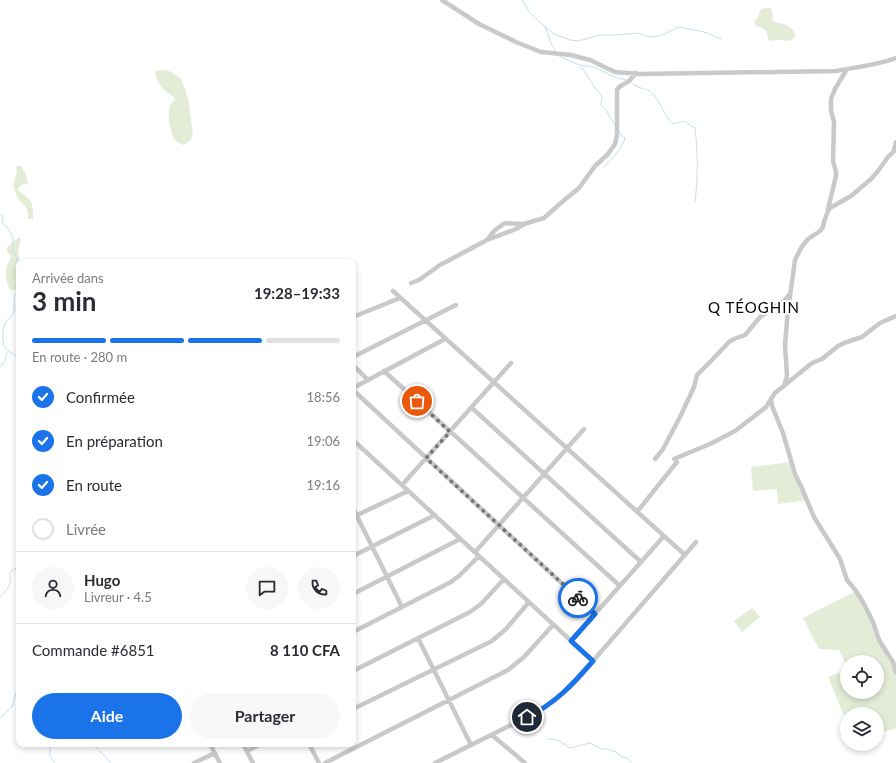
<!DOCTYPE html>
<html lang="fr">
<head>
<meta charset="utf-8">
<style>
  body { margin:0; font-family:Lato,sans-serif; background:#f7f7f7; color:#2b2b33; height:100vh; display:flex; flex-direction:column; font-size:15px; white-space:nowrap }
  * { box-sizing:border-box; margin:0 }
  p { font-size:13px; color:#7c7c81 }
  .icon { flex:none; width:22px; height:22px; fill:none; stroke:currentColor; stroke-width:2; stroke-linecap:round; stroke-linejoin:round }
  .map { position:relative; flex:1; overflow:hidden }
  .panel { position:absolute; left:16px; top:259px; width:340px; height:488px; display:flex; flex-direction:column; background:#fff; border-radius:8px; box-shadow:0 2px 6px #0003 }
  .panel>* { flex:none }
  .buttons { position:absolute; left:840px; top:655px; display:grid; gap:8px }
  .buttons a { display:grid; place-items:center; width:44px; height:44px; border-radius:50%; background:#fff; box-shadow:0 2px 6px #0003; font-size:20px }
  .pin { position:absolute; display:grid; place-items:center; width:34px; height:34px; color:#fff; margin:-17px; border:2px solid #fff; border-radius:50%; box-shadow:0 1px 4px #0007 }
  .courier { position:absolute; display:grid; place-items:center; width:40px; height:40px; margin:-20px; border:3px solid #1a73e8; border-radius:50%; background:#fff; color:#222; box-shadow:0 1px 5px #0007 }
  .headline em { font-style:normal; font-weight:700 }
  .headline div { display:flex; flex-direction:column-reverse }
  .headline { display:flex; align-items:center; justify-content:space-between; height:68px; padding:0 16px }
  h1 { font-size:26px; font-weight:700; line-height:30px }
  .bar { display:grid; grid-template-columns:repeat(4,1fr); gap:6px 4px; align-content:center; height:48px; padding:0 16px }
  .bar i { height:5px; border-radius:3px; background:#e1e1e2 }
  .bar .active { background:#1a73e8 }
  .bar p { grid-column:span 4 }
  .line { display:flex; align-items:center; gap:10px; padding:0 16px; border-top:1px solid #e1e1e2 }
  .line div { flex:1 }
  .round { display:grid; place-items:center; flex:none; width:42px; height:42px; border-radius:21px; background:#f7f7f7 }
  ol { padding:0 16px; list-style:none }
  li { display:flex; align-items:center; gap:12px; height:44px }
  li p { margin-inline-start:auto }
  li .icon { padding:4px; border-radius:50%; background:#1a73e8; color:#fff; stroke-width:4 }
  li:last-child { color:#7c7c81 }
  li i { width:22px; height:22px; border:2px solid #e1e1e2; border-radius:50% }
  .cta { display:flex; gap:8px; margin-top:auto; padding:8px 16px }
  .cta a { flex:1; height:46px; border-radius:24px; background:#1a73e8; color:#fff; font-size:16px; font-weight:700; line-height:46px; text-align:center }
  .cta a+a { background:#f7f7f7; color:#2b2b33 }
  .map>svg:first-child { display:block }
</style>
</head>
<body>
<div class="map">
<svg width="896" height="763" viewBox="0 0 896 763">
  <rect width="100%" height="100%" fill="#fff"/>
  <path fill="#e4ebd7" d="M764 8H770L772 10 773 21C777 23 780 23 784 24 789 26 795 31 796 36 786 45 787 39 777 40 774 40 772 41 770 41 767 38 768 32 764 29 758 25 756 30 754 21L758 18 760 10Z
    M163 70 169 71 174 74 181 79 188 98 193 134 190 141 184 145C180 144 176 142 174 138 170 132 167 112 170 106 171 104 174 101 175 99 173 95 170 95 167 92 160 87 156 80 155 71Z
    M18 166H21C25 172 28 178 28 185L26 184 21 185 18 190C31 200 34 202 33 219H28V212L26 207 18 199 13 185 17 172 16 167Z
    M19 237 21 239C18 249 17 252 21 262H19V299H18V294L16 290H10C7 284 5 276 6 269 7 264 10 261 11 256L7 251V247Z
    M791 462 807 500 778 504 777 489 753 491 751 467Z
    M856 591 896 672V728L877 734V714H847V723L828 677 847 669V692H877V662H847V666L839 650 819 649 803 618Z
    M752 608 760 617 742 632 734 621Z"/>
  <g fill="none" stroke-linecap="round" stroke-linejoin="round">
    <path stroke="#c1e1ee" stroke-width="1" d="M522 0 530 13 543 25 554 34 570 40 578 41 600 35H617L637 33 649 37 659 36 665 34 678 27 704 32 721 39
      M545 27 552 45 556 52
      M559 56 579 65 594 67 617 78 627 80
      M581 66 595 88 602 96 601 105 605 108 615 125
      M630 81C633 84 637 87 641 88 648 90 650 90 655 96 662 104 664 117 673 124L684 121 695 128C698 153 698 178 695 202
      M604 167C612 159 622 149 625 138L621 135 619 131
      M0 214 3 216 2 223 7 227 13 237V250L17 259V262L19 264
      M19 291 14 295C14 301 15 309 13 314 11 318 6 320 5 324 3 327 3 330 3 333 2 348 6 351 19 357
      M15 310 19 313
      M0 367 5 362 7 352
      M0 597C2 594 7 590 9 586 13 577 4 573 17 568L19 563
      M0 718 12 707 16 693 19 691
      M548 739 558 740 570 748 590 743 602 749H607L616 752 620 756 627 758 632 763
      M50 744V756L55 763
      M93 744 111 763"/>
    <path stroke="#c9c9c9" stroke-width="4.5" d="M442 0 479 24 516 42 541 52 571 55 590 60 615 72 640 74 836 71C856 67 877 65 896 58
      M894 150 896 142
      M828 209 836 176V172L833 161 834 122 831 111V99L835 89 847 69
      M487 240 495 230 505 223 523 224
      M411 283 419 280 440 265 487 240 516 229 524 224 544 218 562 202 579 188 595 166 608 154 615 144 617 135V90L619 87 629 81 636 73
      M393 291 685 555
      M353 317 400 298
      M353 357 456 305
      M353 365 368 380
      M384 371 620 586
      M784 386 787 376 785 345 788 310 795 260 801 248 808 239 820 231 823 227 824 222 828 211 830 208 851 196 871 179 878 171 888 157 896 149
      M353 388 445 339
      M353 390 595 614
      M771 398 772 406 783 433 795 474 801 486 814 517 837 554 840 559 847 580 856 591 864 604 873 622 879 640 893 662 896 672
      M472 408 641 562
      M353 440 593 661
      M655 459 663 449 680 417 694 387 697 375 712 360 729 342 734 339 745 335 761 316 784 301 789 295
      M674 459 710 444 735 431 766 407 775 393 812 363 822 359 838 346 844 343 862 337 880 323 896 316
      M402 485 511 363
      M353 508 402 607
      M637 512 677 462
      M353 517 408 491
      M475 552 584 429
      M353 556 435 515
      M353 594 460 539
      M353 632 451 582 460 575 479 556
      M418 638 471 745
      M571 641 664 536
      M353 671 470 612 481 604 504 579
      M353 709 492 641 506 629 529 602
      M492 735 525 763
      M210 744 220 763
      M243 744 253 763
      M309 744 319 763
      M247 751 261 744
      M194 763 215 753
      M325 763 508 670 524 657 553 625
      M435 763 539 711 557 698 574 683 696 542"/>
  </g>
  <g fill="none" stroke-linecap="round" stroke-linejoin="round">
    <path stroke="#767676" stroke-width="4" stroke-dasharray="0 7.2" d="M417 401 450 432 426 458 578 598"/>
    <path stroke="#1a73e8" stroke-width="5" d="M527 717C555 704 573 684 593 661L571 641 595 614 578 598"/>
  </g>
  <g text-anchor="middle" stroke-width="4" stroke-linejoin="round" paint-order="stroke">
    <g font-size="15" letter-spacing="1" fill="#000" stroke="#fff">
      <text x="754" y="313">Q TÉOGHIN</text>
    </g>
  </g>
</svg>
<div class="buttons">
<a><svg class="icon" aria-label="locate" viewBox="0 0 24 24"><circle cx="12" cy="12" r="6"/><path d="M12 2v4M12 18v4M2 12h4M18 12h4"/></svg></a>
<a><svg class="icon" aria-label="layers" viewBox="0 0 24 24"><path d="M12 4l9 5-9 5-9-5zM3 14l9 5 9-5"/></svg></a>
</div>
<div class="pin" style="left:417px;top:401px;background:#ea580c"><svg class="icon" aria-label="bag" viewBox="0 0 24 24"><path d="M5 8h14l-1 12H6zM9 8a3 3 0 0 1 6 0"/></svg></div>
<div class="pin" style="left:527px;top:717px;background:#1f2937"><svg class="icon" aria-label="home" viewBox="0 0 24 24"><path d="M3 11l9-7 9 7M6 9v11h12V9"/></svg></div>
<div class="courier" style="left:578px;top:598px"><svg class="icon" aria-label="bike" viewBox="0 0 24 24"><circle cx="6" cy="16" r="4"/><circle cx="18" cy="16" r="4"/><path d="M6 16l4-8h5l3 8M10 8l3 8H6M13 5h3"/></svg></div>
<section class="panel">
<div class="headline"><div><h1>3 min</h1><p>Arrivée dans</p></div><em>19:28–19:33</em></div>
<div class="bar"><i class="active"></i><i class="active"></i><i class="active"></i><i></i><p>En route · 280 m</p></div>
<ol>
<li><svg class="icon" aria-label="check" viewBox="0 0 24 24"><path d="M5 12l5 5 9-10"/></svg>Confirmée<p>18:56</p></li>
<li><svg class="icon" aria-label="check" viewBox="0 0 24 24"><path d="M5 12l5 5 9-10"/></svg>En préparation<p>19:06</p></li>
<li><svg class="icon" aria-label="check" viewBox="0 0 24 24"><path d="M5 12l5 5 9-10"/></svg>En route<p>19:16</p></li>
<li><i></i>Livrée</li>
</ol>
<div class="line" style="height:72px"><a class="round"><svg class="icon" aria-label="person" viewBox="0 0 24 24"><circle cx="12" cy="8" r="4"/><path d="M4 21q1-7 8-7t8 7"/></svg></a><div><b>Hugo</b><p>Livreur · 4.5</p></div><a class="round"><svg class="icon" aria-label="chat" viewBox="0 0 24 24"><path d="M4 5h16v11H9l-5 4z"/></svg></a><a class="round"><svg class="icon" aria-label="phone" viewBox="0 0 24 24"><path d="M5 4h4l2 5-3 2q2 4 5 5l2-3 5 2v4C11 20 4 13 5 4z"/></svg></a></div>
<div class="line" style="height:52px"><div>Commande #6851</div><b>8 110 CFA</b></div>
<div class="cta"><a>Aide</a><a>Partager</a></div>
</section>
</div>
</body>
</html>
